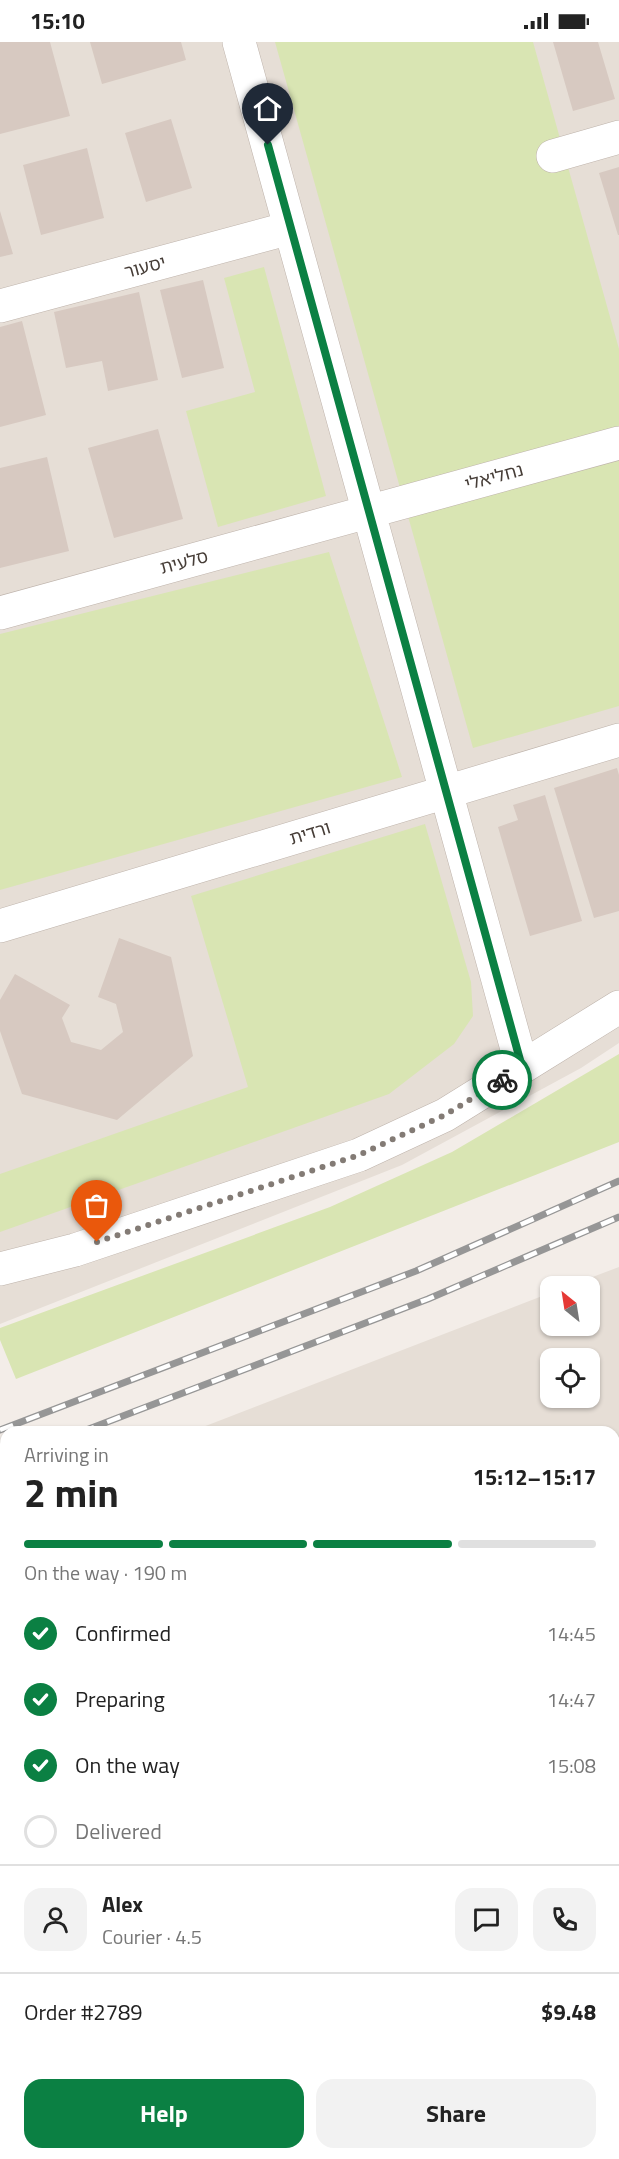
<!DOCTYPE html>
<html lang="en">
<head>
<meta charset="utf-8">
<style>
  body { margin:0; font-family:"Titillium Web","Noto Sans Hebrew",sans-serif; background:#f2f2f2; color:#222; height:100vh; display:flex; flex-direction:column; font-size:22px; white-space:nowrap }
  * { box-sizing:border-box; margin:0 }
  p { font-size:20px; color:#767676 }
  .icon { flex:none; width:33px; height:33px; fill:none; stroke:currentColor; stroke-width:2; stroke-linecap:round; stroke-linejoin:round }
  .map { position:relative; flex:1; overflow:hidden }
  .side { position:absolute; left:0px; top:1384px; width:620px; height:734px; display:flex; flex-direction:column; background:#fff; border-radius:18px 18px 0 0; box-shadow:0 2px 4px #0004 }
  .side>* { flex:none }
  .needle { width:39px; rotate:330deg }
  .fabs { position:absolute; left:540px; top:1234px; display:grid; gap:12px }
  .fabs a { display:grid; place-items:center; width:60px; height:60px; border-radius:12px; background:#fff; box-shadow:0 2px 4px #0004; font-size:30px }
  .pin { position:absolute; display:grid; place-items:center; width:51px; height:51px; color:#fff; margin:-62px -26px; border-radius:50% 50% 50% 0; rotate:-45deg; box-shadow:0 0 6px #0007 }
  .pin .icon { rotate:45deg }
  .courier { position:absolute; display:grid; place-items:center; width:60px; height:60px; margin:-30px; border:4px solid #0b8043; border-radius:50%; background:#fff; color:#222; box-shadow:0 2px 8px #0007 }
  .head em { font-style:normal; font-weight:700 }
  .head div { display:flex; flex-direction:column-reverse }
  .head { display:flex; align-items:center; justify-content:space-between; height:102px; padding:0 24px }
  h1 { font-size:39px; font-weight:700; line-height:45px }
  .bar { display:grid; grid-template-columns:repeat(4,1fr); gap:9px 6px; align-content:center; height:72px; padding:0 24px }
  .bar i { height:8px; border-radius:4px; background:#e0e0e0 }
  .bar .selected { background:#0b8043 }
  .bar p { grid-column:span 4 }
  .line { display:flex; align-items:center; gap:15px; padding:0 24px; border-top:2px solid #e0e0e0 }
  .line div { flex:1 }
  .round { display:grid; place-items:center; flex:none; width:63px; height:63px; border-radius:18px; background:#f2f2f2 }
  ol { padding:0 24px; list-style:none }
  li { display:flex; align-items:center; gap:18px; height:66px }
  li p { margin-inline-start:auto }
  li .icon { padding:6px; border-radius:50%; background:#0b8043; color:#fff; stroke-width:4 }
  li:last-child { color:#767676 }
  li i { width:33px; height:33px; border:3px solid #e0e0e0; border-radius:50% }
  .action { display:flex; gap:12px; margin-top:auto; padding:12px 24px }
  .action a { flex:1; height:69px; border-radius:18px; background:#0b8043; color:#fff; font-size:24px; font-weight:700; line-height:69px; text-align:center }
  .action a+a { background:#f2f2f2; color:#222 }
  .status { display:flex; justify-content:space-between; align-items:center; height:42px; padding:0 30px; background:#fff; direction:ltr }
  .status svg { height:16px; fill:currentColor }
  .map>svg:first-child { display:block }
</style>
</head>
<body>
<div class="status"><b>15:10</b><svg viewBox="0 0 49 12"><path d="M0 12V9h3v3zM5 12V6h3v6zM10 12V3h3v9zM15 12V0h3v12zM26 1h20v11H26zM47 4h2v5h-2z"/></svg></div>
<div class="map">
<svg width="619" height="2117" viewBox="0 0 619 2117">
  <rect width="100%" height="100%" fill="#f3ede8"/>
  <path fill="#e6ded6" fill-rule="evenodd" d="M0 0H619V1001L581 1026 402 1123 0 1282Z
    M619 1225V2117H0V1464L6 1462V2112H614V1390H190L550 1251V1284H590V1245H566ZM550 1317H590V1356H550Z"/>
  <path fill="#d9e5b3" d="M275 0H533L619 307V664L473 706Z
    M264 225 326 454 218 485 186 369 255 350 224 236Z
    M329 510 402 735 0 848V592Z
    M425 782 471 940 473 974 454 1002 389 1052 0 1190V1132L248 1045 191 854Z
    M619 1012V1100L16 1337 0 1298V1286L330 1165 452 1110Z"/>
  <path fill="#d7c9c1" d="M0 0H50L70 74 0 92Z
    M90 0H181L186 18 102 42Z
    M553 0H598L615 57 573 69Z
    M171 77 192 146 146 160 125 91Z
    M87 106 104 176 41 193 23 123Z
    M619 125V193H618L599 131Z
    M0 169 13 212 0 215Z
    M203 238 224 326 182 336 160 248Z
    M139 250 158 338 108 349 102 319 66 326 54 270Z
    M22 279 46 373 0 385V285Z
    M158 387 183 477 114 496 88 406Z
    M47 415 69 509 0 526V426Z
    M617 726 619 733V869L594 876 554 746Z
    M545 753 582 879 530 894 498 785 518 778 513 763Z
    M119 896 171 915 193 1014 117 1078 22 1052 0 989V958L15 932 70 963 62 976 71 1000 101 1008 123 990 116 962 98 955Z
    M619 1415V1512L614 1515V1417Z
    M614 1651 619 1659V1696L614 1697Z
    M6 1655V1749L0 1751V1657Z
    M619 1710V1768L614 1771V1712Z
    M619 1821V1869L614 1872V1824Z
    M614 1915H619V1973H614Z
    M5 1960H6V1993L0 1991Z
    M619 1996V2065L615 2094 614 1998Z
    M5 2033H6V2100L0 2099V2059Z
    M172 2112H230L221 2117H174Z
    M293 2112H364L366 2117H295Z
    M481 2112H543L544 2116 482 2117Z"/>
  <g fill="none" stroke-linecap="round" stroke-linejoin="round">
    <g stroke="#beb3ab" stroke-width="34">
      <path id="minor" d="M239 0 522 1025
        M553 114 619 95
        M0 264 290 186
        M0 571 619 401
        M0 884 619 698
        M0 1227 75 1208 359 1113 445 1073 619 965
        M614 1579 619 1578
        M0 1807 6 1805
        M422 2112 425 2117
        M118 2117 119 2112"/>
    </g>
    <use href="#minor" stroke="#fff" stroke-width="33"/>
    <g stroke="#969696" stroke-width="7">
      <path id="rail" d="M0 1388 416 1229 619 1139
        M81 1390 428 1257 619 1175
        M0 1422 6 1419"/>
    </g>
    <use href="#rail" stroke="#fff" stroke-width="4.5" stroke-dasharray="14" stroke-linecap="butt"/>
  </g>
  <g fill="none" stroke-linecap="round" stroke-linejoin="round">
    <path stroke="#837b75" stroke-width="6" stroke-dasharray="0 10.8" d="M97 1200 359 1113 445 1073 502 1038"/>
    <path stroke="#0b8043" stroke-width="8" d="M268 103 522 1025 502 1038"/>
  </g>
  <g text-anchor="middle" stroke-width="4.5" stroke-linejoin="round" paint-order="stroke">
    <g font-size="18" fill="#463d37" stroke="#fff">
      <text transform="translate(145 225) rotate(-15)" y="6">יסעור</text>
      <text transform="translate(494 435) rotate(-15)" y="6">נחליאלי</text>
      <text transform="translate(184 520) rotate(-15)" y="6">סלעית</text>
      <text transform="translate(310 791) rotate(-17)" y="6">ורדית</text>
    </g>
  </g>
</svg>
<div class="fabs">
<a><svg class="needle" viewBox="-14 -14 28 28"><path d="M0-13l5 13h-10z" fill="#e53935"/><path d="M0 13l5-13h-10z" fill="#767676"/></svg></a>
<a><svg class="icon" aria-label="locate" viewBox="0 0 24 24"><circle cx="12" cy="12" r="6"/><path d="M12 2v4M12 18v4M2 12h4M18 12h4"/></svg></a>
</div>
<div class="pin" style="left:97px;top:1200px;background:#ea580c"><svg class="icon" aria-label="bag" viewBox="0 0 24 24"><path d="M5 8h14l-1 12H6zM9 8a3 3 0 0 1 6 0"/></svg></div>
<div class="pin" style="left:268px;top:103px;background:#1f2937"><svg class="icon" aria-label="home" viewBox="0 0 24 24"><path d="M3 11l9-7 9 7M6 9v11h12V9"/></svg></div>
<div class="courier" style="left:502px;top:1038px"><svg class="icon" aria-label="bike" viewBox="0 0 24 24"><circle cx="6" cy="16" r="4"/><circle cx="18" cy="16" r="4"/><path d="M6 16l4-8h5l3 8M10 8l3 8H6M13 5h3"/></svg></div>
<section class="side">
<div class="head"><div><h1>2 min</h1><p>Arriving in</p></div><em>15:12–15:17</em></div>
<div class="bar"><i class="selected"></i><i class="selected"></i><i class="selected"></i><i></i><p>On the way · 190 m</p></div>
<ol>
<li><svg class="icon" aria-label="check" viewBox="0 0 24 24"><path d="M5 12l5 5 9-10"/></svg>Confirmed<p>14:45</p></li>
<li><svg class="icon" aria-label="check" viewBox="0 0 24 24"><path d="M5 12l5 5 9-10"/></svg>Preparing<p>14:47</p></li>
<li><svg class="icon" aria-label="check" viewBox="0 0 24 24"><path d="M5 12l5 5 9-10"/></svg>On the way<p>15:08</p></li>
<li><i></i>Delivered</li>
</ol>
<div class="line" style="height:108px"><a class="round"><svg class="icon" aria-label="person" viewBox="0 0 24 24"><circle cx="12" cy="8" r="4"/><path d="M4 21q1-7 8-7t8 7"/></svg></a><div><b>Alex</b><p>Courier · 4.5</p></div><a class="round"><svg class="icon" aria-label="chat" viewBox="0 0 24 24"><path d="M4 5h16v11H9l-5 4z"/></svg></a><a class="round"><svg class="icon" aria-label="phone" viewBox="0 0 24 24"><path d="M5 4h4l2 5-3 2q2 4 5 5l2-3 5 2v4C11 20 4 13 5 4z"/></svg></a></div>
<div class="line" style="height:78px"><div>Order #2789</div><b>$9.48</b></div>
<div class="action"><a>Help</a><a>Share</a></div>
</section>
</div>
</body>
</html>
